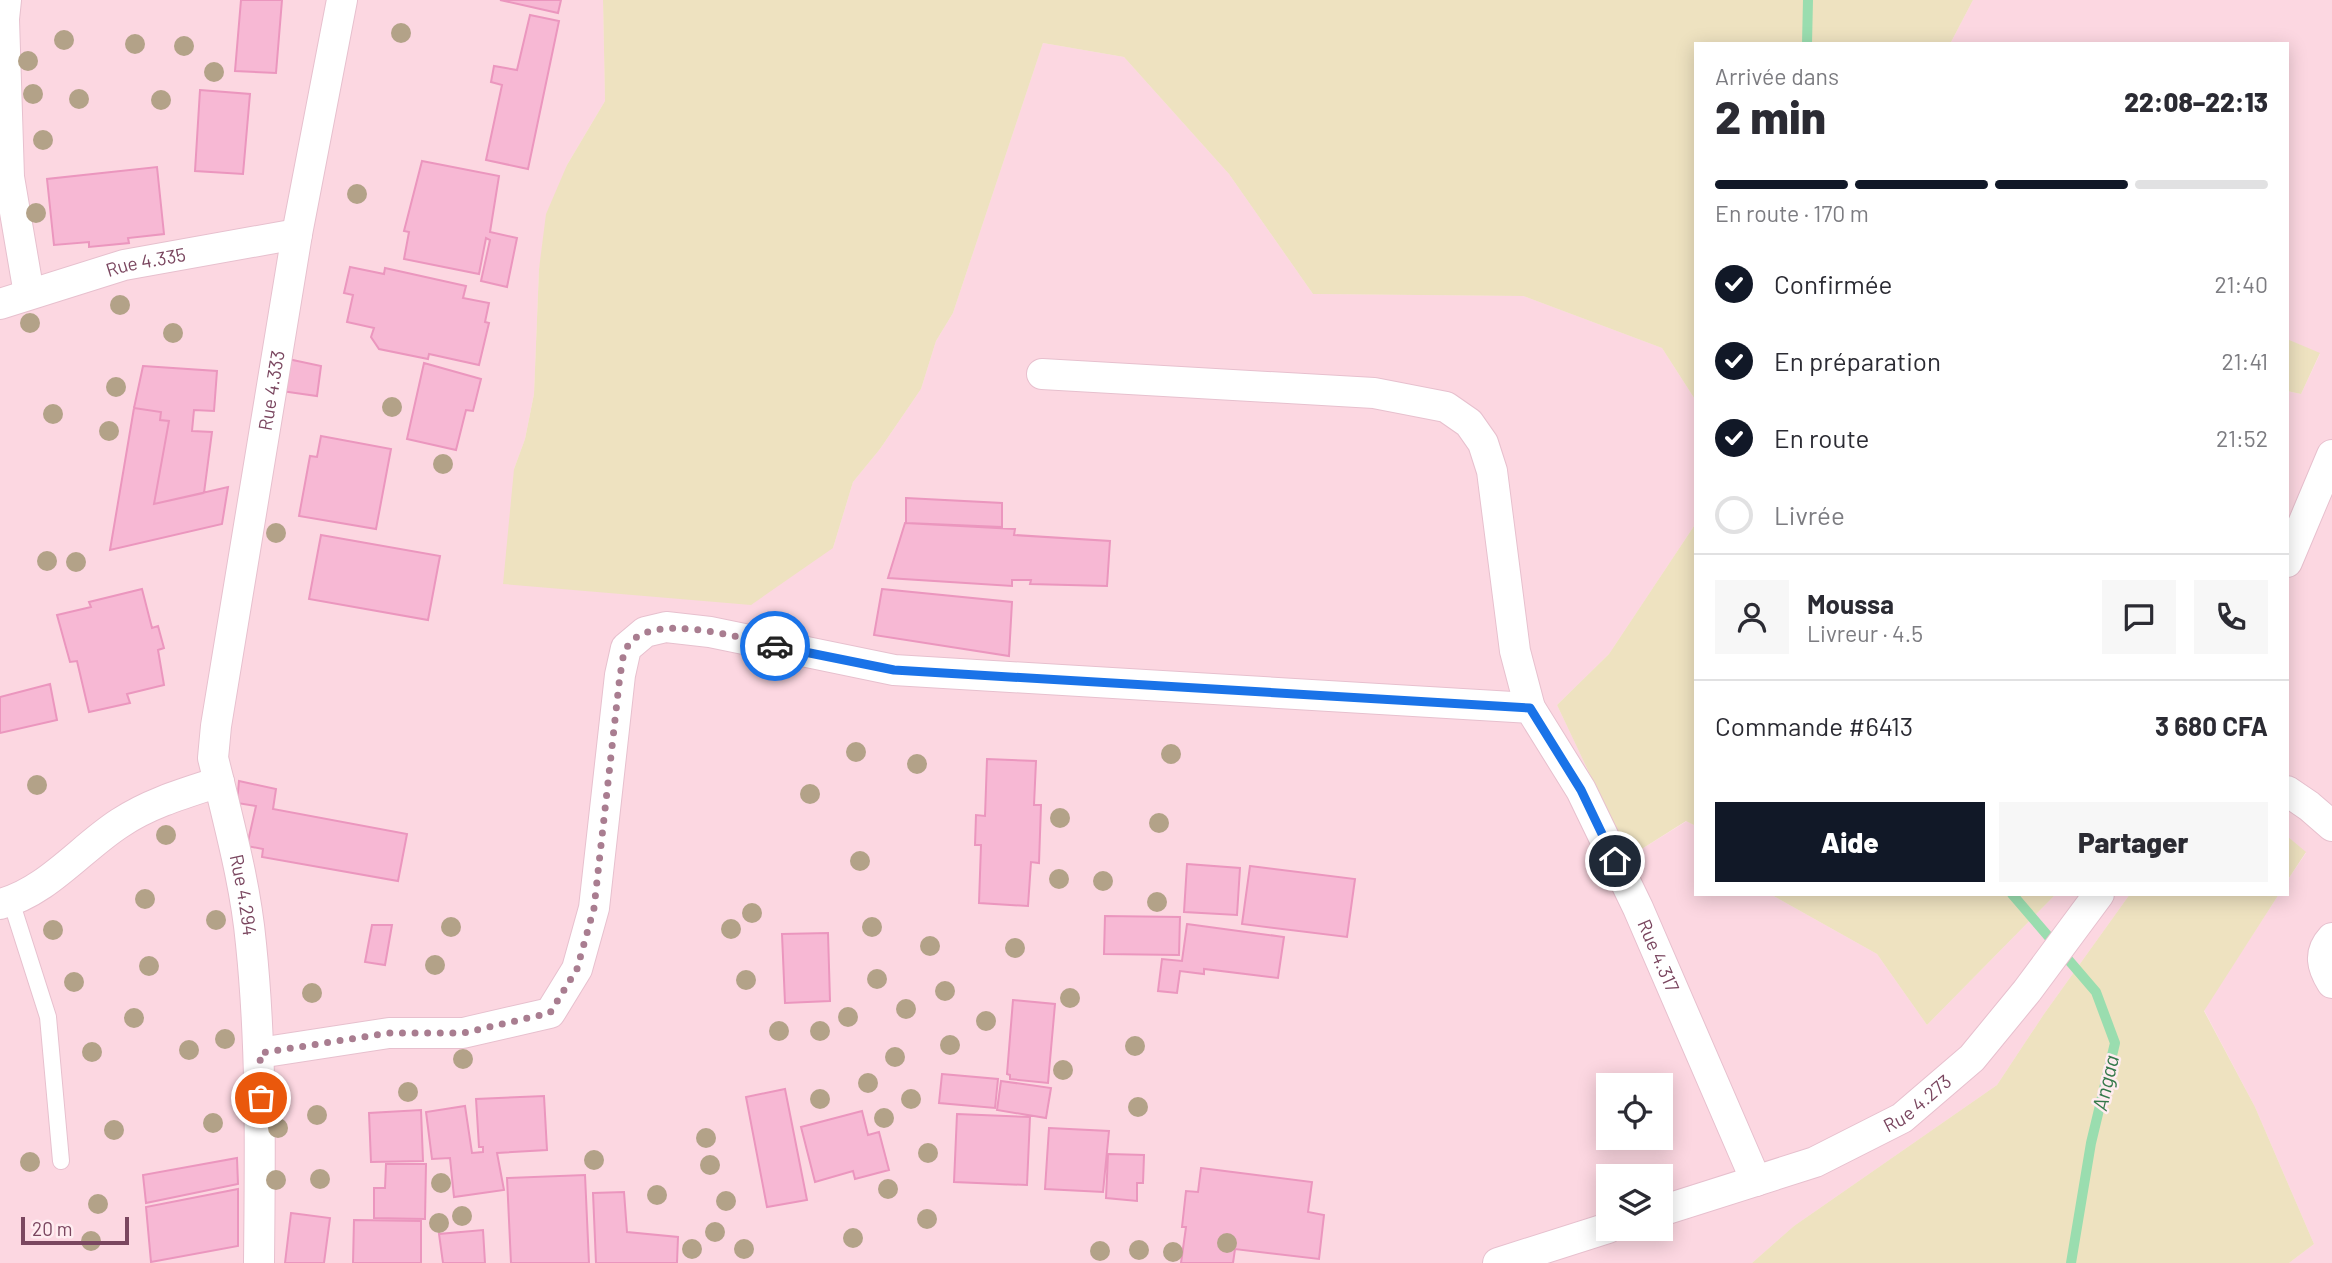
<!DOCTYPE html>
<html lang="fr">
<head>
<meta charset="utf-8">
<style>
  body { margin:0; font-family:Barlow,sans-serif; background:#f7f7f7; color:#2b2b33; height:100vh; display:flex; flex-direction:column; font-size:26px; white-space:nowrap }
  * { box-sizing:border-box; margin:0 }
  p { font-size:23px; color:#7c7c81 }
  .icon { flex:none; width:38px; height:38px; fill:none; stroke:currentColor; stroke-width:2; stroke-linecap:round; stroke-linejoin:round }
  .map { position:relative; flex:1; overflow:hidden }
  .drawer { position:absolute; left:1694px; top:42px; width:595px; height:854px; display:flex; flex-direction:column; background:#fff; border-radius:0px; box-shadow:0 4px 18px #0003 }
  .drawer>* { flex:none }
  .tools { position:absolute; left:1596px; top:1073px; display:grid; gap:14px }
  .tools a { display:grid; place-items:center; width:77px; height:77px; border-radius:0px; background:#fff; box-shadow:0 4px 18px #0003; font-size:35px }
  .scale { position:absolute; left:21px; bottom:18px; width:108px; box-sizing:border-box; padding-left:7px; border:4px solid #7a465f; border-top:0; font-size:19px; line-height:24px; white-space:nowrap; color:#7a465f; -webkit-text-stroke:5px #ffecf0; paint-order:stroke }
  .pin { position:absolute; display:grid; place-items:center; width:60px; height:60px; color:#fff; margin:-30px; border:4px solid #fff; border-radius:50%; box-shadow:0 2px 7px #0007 }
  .courier { position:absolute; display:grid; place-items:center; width:70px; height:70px; margin:-35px; border:5px solid #1a73e8; border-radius:50%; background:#fff; color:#222; box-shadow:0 2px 9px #0007 }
  .summary em { font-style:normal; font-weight:800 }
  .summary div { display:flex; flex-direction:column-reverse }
  .summary { display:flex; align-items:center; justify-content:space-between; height:119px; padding:0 21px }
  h1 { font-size:46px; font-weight:800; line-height:52px }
  .bar { display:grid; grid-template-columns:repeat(4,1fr); gap:10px 7px; align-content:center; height:84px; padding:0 21px }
  .bar i { height:9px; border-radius:5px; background:#e1e1e2 }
  .bar .current { background:#111827 }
  .bar p { grid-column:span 4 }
  .line { display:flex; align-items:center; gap:18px; padding:0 21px; border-top:2px solid #e1e1e2 }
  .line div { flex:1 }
  .round { display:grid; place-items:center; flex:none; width:74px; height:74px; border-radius:0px; background:#f7f7f7 }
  ol { padding:0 21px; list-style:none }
  li { display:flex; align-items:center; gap:21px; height:77px }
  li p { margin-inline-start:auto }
  li .icon { padding:7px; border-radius:50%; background:#111827; color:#fff; stroke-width:4 }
  li:last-child { color:#7c7c81 }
  li i { width:38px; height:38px; border:4px solid #e1e1e2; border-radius:50% }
  .button { display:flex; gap:14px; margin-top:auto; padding:14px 21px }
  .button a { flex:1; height:80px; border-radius:0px; background:#111827; color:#fff; font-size:28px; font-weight:800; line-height:80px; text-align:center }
  .button a+a { background:#f7f7f7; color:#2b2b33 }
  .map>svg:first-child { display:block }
</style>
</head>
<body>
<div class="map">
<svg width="2332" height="1263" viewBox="0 0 2332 1263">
  <rect width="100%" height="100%" fill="#ffe3ea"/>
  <path fill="#fcd7e1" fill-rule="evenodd" d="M0 0H603L605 101 567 165 539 269 534 394 525 439 514 469 833 548 853 482 880 449 921 389 936 341 953 313 1043 43 1124 57 1229 174 1313 294 1523 296 1662 348 1696 401V523L1609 654 1557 705 1629 857 1687 821 1696 826V894H1770L1877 954 1927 1025 2056 894H2130L2044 1014 1997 1085 1794 1226 1752 1263H0ZM1608 1085H1661V1138H1608ZM1608 1176H1661V1228H1608Z
    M1973 0H2332V1263H2289L2314 1244 2255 1107 2204 1010 2279 894H2287V881L2306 853 2287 836V391L2301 394 2320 354 2287 339V44H1950Z"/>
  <path fill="#eee2c0" d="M603 0H1973L1950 44H1696V401L1662 348 1523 296 1313 294 1229 174 1124 57 1043 43 953 313 936 341 921 389 880 449 853 482 833 548 751 605 503 584 514 469 525 439 534 394 539 269 546 214 567 165 605 101Z
    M2287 339 2320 353 2301 394 2287 391Z
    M1696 523V826L1686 821 1629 857 1557 705 1609 654Z
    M2287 836 2306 852 2287 881Z
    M1770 894H2056L1927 1025 1877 954Z
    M2130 894H2279L2204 1011 2255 1107 2314 1244 2289 1263H1752L1794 1226 1997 1085 2044 1014Z"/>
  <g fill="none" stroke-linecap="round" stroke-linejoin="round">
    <path stroke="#9addaf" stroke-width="10" d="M1807 44 1808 0
      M2012 894 2096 992 2115 1043 2091 1143 2071 1263"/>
  </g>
  <path fill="#f7b8d4" stroke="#eb96be" stroke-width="2" d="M241 0H282L276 73 235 71Z
    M500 0H561L558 13Z
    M530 15 559 21 528 169 486 160 502 85 491 82 494 66 517 70Z
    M200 90 250 94 243 174 195 171Z
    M422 161 499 176 490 232 517 238 507 287 481 281 490 240 486 238 479 274 404 259 409 232 404 231Z
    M157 167 164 234 128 238 129 243 89 247V242L54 245 47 179Z
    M350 267 384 274 385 268 466 286 463 298 489 303 485 322 489 323 479 365 429 354 428 359 379 349 371 337 374 328 347 322 353 295 344 293Z
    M288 359 321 366 317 396 281 391Z
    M424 363 481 379 473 411 466 410 456 450 407 439Z
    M143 366 217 371 214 411 194 410 192 431 212 432 204 493 154 504 169 421 160 420 161 412 134 408Z
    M134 408 161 412 160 420 169 421 154 504 228 487 222 524 110 550Z
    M321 436 391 449 376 529 299 516 310 456 317 457Z
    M906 498 1002 503V527L906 523Z
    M905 523 1015 529 1014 535 1110 541 1107 586 1030 584 1031 580H1012V586L888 578Z
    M321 535 440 556 428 620 309 599Z
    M142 589 152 628 158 626 164 648 158 650 164 685 127 694 130 703 89 712 77 661 70 662 57 615 91 607 89 602Z
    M882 589 1012 602 1009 656 874 635Z
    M50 684 57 720 0 733V697Z
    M987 759 1036 761 1034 805H1041L1039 863 1031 862 1028 906 979 903 981 845H975L976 815 985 816Z
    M239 781 276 789 273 809 407 834 398 881 262 857 263 849 247 846 256 806 237 803Z
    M1187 864 1240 868 1237 915 1184 912Z
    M1250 866 1355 879 1347 937 1242 924Z
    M1105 916 1180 917 1179 955 1104 954Z
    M1187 924 1284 937 1278 978 1204 969V974L1180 971 1177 993 1158 991 1162 959 1182 961Z
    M372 925H392L385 965 365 962Z
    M828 933 830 1001 785 1003 782 934Z
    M1013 1000 1055 1004 1048 1083 1010 1079V1075L1007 1074Z
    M942 1074 998 1079 995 1108 939 1103Z
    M1001 1081 1051 1088 1046 1118 997 1110Z
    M785 1089 807 1200 767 1207 746 1097Z
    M544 1096 547 1150 497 1153 504 1190 454 1197 450 1158 432 1159 426 1112 465 1106 472 1153 483 1152V1147H479L476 1099Z
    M421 1110 423 1161 371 1162 369 1113Z
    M862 1111 868 1135 879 1132 889 1170 855 1179 853 1171 815 1182 801 1127Z
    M957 1114 1030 1117 1027 1185 954 1182Z
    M1049 1128 1109 1131 1103 1192 1045 1189Z
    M1108 1154 1144 1155 1143 1183H1137V1201L1106 1198Z
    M237 1158 238 1184 146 1203 143 1175Z
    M386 1164H426L425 1219 374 1218V1188H385Z
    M1201 1168 1312 1182 1308 1212 1324 1215 1319 1259 1235 1249 1233 1263H1181L1186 1227H1182L1186 1191 1198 1192Z
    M585 1175 589 1263H511L507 1178Z
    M238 1189V1246L151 1262 146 1207Z
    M624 1192 627 1232 678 1237 677 1263H596L593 1193Z
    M291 1213 330 1218 324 1263H285Z
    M354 1220 421 1221V1263H353Z
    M483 1230 485 1263H443L439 1234Z"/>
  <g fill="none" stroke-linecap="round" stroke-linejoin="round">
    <g stroke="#e7c0ce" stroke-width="18">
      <path id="service" d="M11 901 48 1017 61 1161"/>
    </g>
    <g stroke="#e7c0ce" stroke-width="32">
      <g id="minor">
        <path d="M6 0 4 19 9 177 29 294"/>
        <path id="s1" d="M0 304 124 265 297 234"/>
        <path d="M1042 374 1374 393 1446 407 1469 423 1483 443 1492 471 1515 651 1530 708"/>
        <path d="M2287 562 2332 455"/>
        <path id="s2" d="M219 782 213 758 216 726 297 234 342 0"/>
        <path d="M2287 791 2309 806 2332 826"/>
        <path id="s3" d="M0 904C47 892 81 848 120 823 150 803 185 793 219 782 232 836 246 889 251 944 262 1050 260 1156 259 1263"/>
        <path d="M2332 938C2318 953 2322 967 2332 983"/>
        <path id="s4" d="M259 1053 389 1033H463L550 1013 577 969 594 908 620 675 626 648 645 632 666 627 710 632 894 670 1530 708 1581 790 1638 908 1756 1181"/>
        <path id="s5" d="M1661 1211 1815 1162 1902 1118 1972 1058 2027 991 2099 894"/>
        <path d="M1498 1263 1608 1228"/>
      </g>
    </g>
    <use href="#service" stroke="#fff" stroke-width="16"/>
    <use href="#minor" stroke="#fff" stroke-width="30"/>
  </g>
  <g fill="#b3a288">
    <circle cx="401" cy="33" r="10"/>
    <circle cx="64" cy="40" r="10"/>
    <circle cx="135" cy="44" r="10"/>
    <circle cx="184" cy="46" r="10"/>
    <circle cx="28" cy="61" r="10"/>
    <circle cx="214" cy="72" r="10"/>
    <circle cx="33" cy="94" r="10"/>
    <circle cx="79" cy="99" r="10"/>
    <circle cx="161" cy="100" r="10"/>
    <circle cx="43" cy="140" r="10"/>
    <circle cx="357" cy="194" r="10"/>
    <circle cx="36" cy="213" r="10"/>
    <circle cx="120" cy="305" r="10"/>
    <circle cx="30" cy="323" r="10"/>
    <circle cx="173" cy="333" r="10"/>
    <circle cx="116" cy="387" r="10"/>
    <circle cx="392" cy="407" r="10"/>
    <circle cx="53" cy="414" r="10"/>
    <circle cx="109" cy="431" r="10"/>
    <circle cx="443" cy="464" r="10"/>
    <circle cx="276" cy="533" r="10"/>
    <circle cx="47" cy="561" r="10"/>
    <circle cx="76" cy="562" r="10"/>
    <circle cx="856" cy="752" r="10"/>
    <circle cx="1171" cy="754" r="10"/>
    <circle cx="917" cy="764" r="10"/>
    <circle cx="37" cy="785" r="10"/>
    <circle cx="810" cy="794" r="10"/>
    <circle cx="1060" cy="818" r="10"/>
    <circle cx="1159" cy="823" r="10"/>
    <circle cx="166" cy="835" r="10"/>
    <circle cx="860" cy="861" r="10"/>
    <circle cx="1059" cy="879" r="10"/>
    <circle cx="1103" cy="881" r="10"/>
    <circle cx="145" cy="899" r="10"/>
    <circle cx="1157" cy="902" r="10"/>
    <circle cx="752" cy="913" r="10"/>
    <circle cx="216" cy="920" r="10"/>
    <circle cx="451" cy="927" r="10"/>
    <circle cx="872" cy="927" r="10"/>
    <circle cx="731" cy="929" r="10"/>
    <circle cx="53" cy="930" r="10"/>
    <circle cx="930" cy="946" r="10"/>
    <circle cx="1015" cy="948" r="10"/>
    <circle cx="435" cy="965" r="10"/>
    <circle cx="149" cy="966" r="10"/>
    <circle cx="877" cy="979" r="10"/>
    <circle cx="746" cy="980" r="10"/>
    <circle cx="74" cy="982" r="10"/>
    <circle cx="945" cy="991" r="10"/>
    <circle cx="312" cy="993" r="10"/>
    <circle cx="1070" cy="998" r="10"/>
    <circle cx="906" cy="1009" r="10"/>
    <circle cx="848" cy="1017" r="10"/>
    <circle cx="134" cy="1018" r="10"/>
    <circle cx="986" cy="1021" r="10"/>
    <circle cx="779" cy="1031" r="10"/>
    <circle cx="820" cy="1031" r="10"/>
    <circle cx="225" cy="1039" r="10"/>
    <circle cx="950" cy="1045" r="10"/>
    <circle cx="1135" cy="1046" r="10"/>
    <circle cx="189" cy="1050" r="10"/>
    <circle cx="92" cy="1052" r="10"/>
    <circle cx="895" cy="1057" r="10"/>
    <circle cx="463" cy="1059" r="10"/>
    <circle cx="1063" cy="1070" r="10"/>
    <circle cx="868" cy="1083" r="10"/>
    <circle cx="408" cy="1092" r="10"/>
    <circle cx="820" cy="1099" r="10"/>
    <circle cx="911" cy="1099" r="10"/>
    <circle cx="1138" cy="1107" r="10"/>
    <circle cx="317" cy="1115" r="10"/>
    <circle cx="884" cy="1118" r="10"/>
    <circle cx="213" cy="1123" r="10"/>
    <circle cx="278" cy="1128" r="10"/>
    <circle cx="114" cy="1130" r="10"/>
    <circle cx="706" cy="1138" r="10"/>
    <circle cx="928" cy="1153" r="10"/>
    <circle cx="594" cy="1160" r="10"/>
    <circle cx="30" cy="1162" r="10"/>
    <circle cx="710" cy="1165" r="10"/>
    <circle cx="320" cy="1179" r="10"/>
    <circle cx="276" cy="1180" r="10"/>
    <circle cx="441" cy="1183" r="10"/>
    <circle cx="888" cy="1189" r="10"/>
    <circle cx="657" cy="1195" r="10"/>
    <circle cx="726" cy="1201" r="10"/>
    <circle cx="98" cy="1204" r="10"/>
    <circle cx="462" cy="1216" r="10"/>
    <circle cx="927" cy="1219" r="10"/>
    <circle cx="439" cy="1223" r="10"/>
    <circle cx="715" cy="1232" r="10"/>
    <circle cx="853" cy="1238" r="10"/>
    <circle cx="91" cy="1241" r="10"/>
    <circle cx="1227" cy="1243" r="10"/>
    <circle cx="692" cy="1249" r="10"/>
    <circle cx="744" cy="1249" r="10"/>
    <circle cx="1139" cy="1250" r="10"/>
    <circle cx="1100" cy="1251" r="10"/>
    <circle cx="1173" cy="1252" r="10"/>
  </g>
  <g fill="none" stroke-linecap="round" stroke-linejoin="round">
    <path stroke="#a97d90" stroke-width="7" stroke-dasharray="0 12.6" d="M261 1098 260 1053 389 1033H463L550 1013 577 969 594 908 620 675C622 667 622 656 626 649 646 609 741 638 775 646"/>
    <path stroke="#1a73e8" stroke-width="9" d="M775 646 894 670 1530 708 1581 790 1615 861"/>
  </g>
  <g text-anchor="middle" stroke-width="5" stroke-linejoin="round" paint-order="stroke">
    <g font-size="19" fill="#7a465f" stroke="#ffecf0">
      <text dy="7" stroke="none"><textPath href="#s1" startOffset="152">Rue 4.335</textPath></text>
      <text dy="7" stroke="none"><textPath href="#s2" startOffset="397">Rue 4.333</textPath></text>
      <text dy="7" stroke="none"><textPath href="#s3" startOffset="369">Rue 4.294</textPath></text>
      <text dy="7" stroke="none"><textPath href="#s4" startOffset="1867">Rue 4.317</textPath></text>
      <text dy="7" stroke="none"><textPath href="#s5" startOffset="280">Rue 4.273</textPath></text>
    </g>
    <g font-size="21" font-style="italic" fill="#35794b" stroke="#ffecf0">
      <text transform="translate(2106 1083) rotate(-77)" y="7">Angaa</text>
    </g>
  </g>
</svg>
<div class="tools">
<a><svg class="icon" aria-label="locate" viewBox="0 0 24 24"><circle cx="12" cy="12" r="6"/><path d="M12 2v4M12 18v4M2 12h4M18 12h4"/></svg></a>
<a><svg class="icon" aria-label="layers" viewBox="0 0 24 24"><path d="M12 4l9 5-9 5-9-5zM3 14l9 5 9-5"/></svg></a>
</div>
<div class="scale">20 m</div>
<div class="pin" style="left:261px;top:1098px;background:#ea580c"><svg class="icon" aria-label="bag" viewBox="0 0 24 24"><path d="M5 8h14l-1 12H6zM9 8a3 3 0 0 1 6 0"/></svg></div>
<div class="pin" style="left:1615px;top:861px;background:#1f2937"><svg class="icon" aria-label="home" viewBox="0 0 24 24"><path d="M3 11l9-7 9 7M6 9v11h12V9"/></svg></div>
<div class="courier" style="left:775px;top:646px"><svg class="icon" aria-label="car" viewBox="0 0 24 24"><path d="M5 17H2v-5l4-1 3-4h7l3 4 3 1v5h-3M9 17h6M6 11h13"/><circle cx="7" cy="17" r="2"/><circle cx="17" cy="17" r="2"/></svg></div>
<section class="drawer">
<div class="summary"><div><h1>2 min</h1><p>Arrivée dans</p></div><em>22:08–22:13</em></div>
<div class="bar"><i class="current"></i><i class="current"></i><i class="current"></i><i></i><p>En route · 170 m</p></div>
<ol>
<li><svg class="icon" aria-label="check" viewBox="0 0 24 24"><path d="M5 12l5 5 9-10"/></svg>Confirmée<p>21:40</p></li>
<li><svg class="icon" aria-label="check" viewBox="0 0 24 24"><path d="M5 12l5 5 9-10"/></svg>En préparation<p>21:41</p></li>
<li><svg class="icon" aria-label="check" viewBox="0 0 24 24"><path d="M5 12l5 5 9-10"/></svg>En route<p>21:52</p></li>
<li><i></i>Livrée</li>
</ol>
<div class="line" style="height:126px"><a class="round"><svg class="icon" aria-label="person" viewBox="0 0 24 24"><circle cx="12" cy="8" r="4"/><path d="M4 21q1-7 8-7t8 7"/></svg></a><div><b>Moussa</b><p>Livreur · 4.5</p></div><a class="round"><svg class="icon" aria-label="chat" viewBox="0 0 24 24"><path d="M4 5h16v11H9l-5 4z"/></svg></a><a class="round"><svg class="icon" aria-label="phone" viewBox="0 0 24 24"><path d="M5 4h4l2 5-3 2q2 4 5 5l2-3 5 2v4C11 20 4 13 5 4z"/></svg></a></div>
<div class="line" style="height:91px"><div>Commande #6413</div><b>3 680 CFA</b></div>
<div class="button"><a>Aide</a><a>Partager</a></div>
</section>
</div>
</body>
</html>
